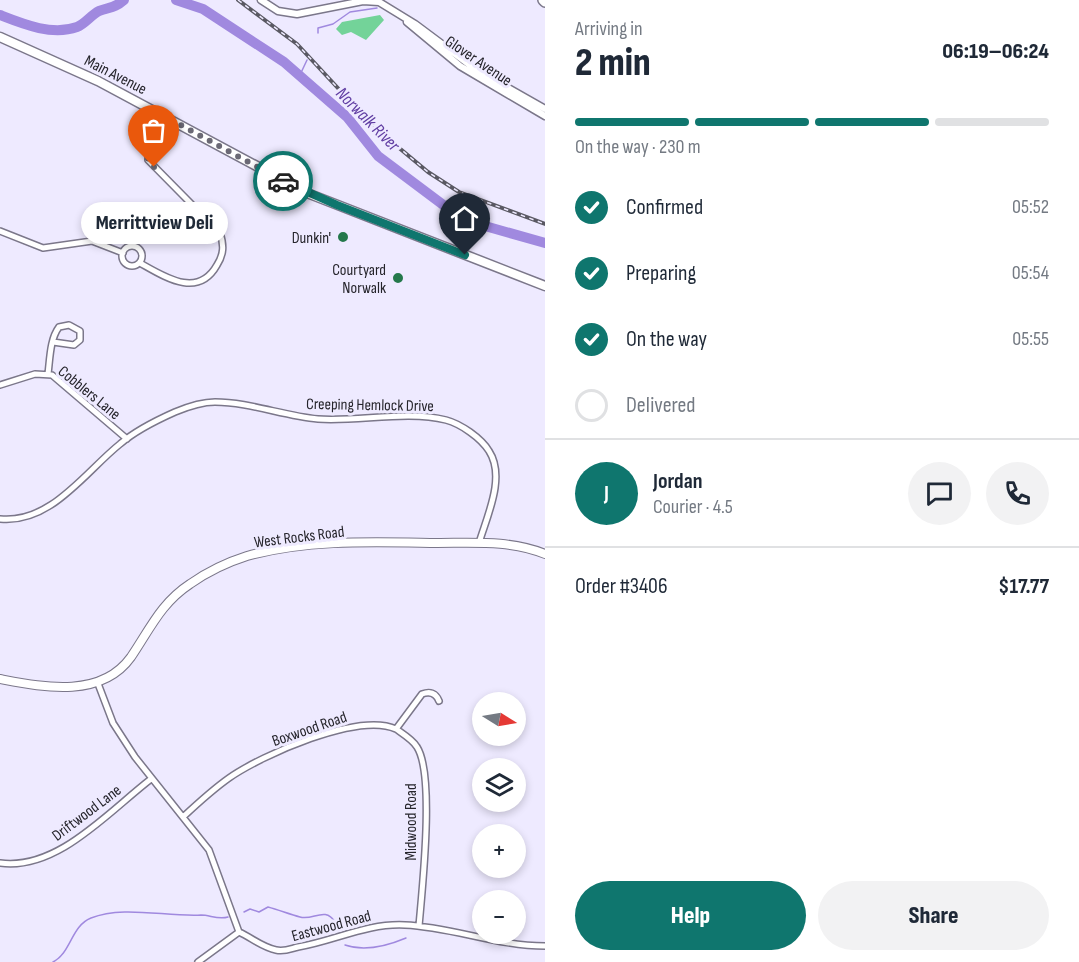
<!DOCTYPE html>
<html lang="en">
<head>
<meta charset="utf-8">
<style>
  body { margin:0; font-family:"Sofia Sans Condensed",sans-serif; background:#f2f2f3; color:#1f2937; height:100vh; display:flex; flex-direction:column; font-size:22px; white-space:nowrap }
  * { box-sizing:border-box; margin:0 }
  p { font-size:20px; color:#747a83 }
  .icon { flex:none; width:33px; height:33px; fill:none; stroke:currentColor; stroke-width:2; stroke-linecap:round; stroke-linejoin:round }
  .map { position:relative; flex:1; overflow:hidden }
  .side { display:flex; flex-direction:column; background:#fff; width:534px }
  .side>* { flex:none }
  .needle { width:39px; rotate:101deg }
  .fabs { position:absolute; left:472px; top:692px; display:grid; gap:12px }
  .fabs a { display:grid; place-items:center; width:54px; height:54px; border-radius:50%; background:#fff; box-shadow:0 3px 9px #0003; font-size:30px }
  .pin { position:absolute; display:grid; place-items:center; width:51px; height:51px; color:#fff; margin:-62px -26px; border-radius:50% 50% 50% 0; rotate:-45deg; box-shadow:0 0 6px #0007 }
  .pin .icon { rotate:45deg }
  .courier { position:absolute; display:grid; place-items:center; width:60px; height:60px; margin:-30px; border:4px solid #0f766e; border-radius:50%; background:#fff; color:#222; box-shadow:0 2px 8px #0007 }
  .bubble { position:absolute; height:42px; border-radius:21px; background:#fff; box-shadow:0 3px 9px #0003; font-size:20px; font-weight:800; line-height:42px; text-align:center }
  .head em { font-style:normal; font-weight:800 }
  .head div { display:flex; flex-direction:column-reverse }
  .head { display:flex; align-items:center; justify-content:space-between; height:102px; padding:0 30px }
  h1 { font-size:39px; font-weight:800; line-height:45px }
  .bar { display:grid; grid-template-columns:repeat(4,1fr); gap:9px 6px; align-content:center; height:72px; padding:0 30px }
  .bar i { height:8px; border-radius:4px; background:#e0e1e3 }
  .bar .selected { background:#0f766e }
  .bar p { grid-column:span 4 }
  .line { display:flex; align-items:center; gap:15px; padding:0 30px; border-top:2px solid #e0e1e3 }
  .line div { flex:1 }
  .round { display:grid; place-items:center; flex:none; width:63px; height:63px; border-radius:32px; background:#f2f2f3 }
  ol { padding:0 30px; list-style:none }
  li { display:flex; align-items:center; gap:18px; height:66px }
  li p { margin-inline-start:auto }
  li .icon { padding:6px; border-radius:50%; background:#0f766e; color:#fff; stroke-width:4 }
  li:last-child { color:#747a83 }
  li i { width:33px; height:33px; border:3px solid #e0e1e3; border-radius:50% }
  .button { display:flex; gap:12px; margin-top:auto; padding:12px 30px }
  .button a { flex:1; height:69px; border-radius:36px; background:#0f766e; color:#fff; font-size:24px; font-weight:800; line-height:69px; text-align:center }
  .button a+a { background:#f2f2f3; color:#1f2937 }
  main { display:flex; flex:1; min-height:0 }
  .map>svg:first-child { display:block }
</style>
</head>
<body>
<main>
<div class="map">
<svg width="545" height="962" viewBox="0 0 545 962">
  <rect width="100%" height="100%" fill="#eeeaff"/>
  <path fill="#73d399" d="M380 15 384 20 366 40 351 32 342 35 336 29 342 22Z"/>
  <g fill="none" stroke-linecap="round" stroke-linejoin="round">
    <path stroke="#a089df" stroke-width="1.5" d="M318 33V28L333 24 350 12 377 8
      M299 77 307 60
      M244 912 250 909 259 912 268 907C279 910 289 914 300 917 313 921 325 906 335 922
      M345 945C365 952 387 946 406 938
      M53 962C71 953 71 926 91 918 123 905 166 917 201 915 210 915 218 920 228 917"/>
    <path stroke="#a089df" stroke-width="10" d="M176 0 203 9 284 62 347 117 378 156 454 213 478 224 545 243
      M0 15C23 24 52 36 77 27 85 24 91 15 99 11 110 7 115 8 124 0"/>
    <g stroke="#7b778a" stroke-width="8">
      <path id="minor" d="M0 231 43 248 92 241 123 253
        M122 256a10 10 0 1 1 20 0a10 10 0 1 1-20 0Z
        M140 263C165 277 198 299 217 265 224 254 224 245 220 233L148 160 149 138 157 112
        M48 374C50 358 50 339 59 327L69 325 80 331V340L74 345 53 342
        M0 385 35 374 52 375 127 439
        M0 519C51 524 85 472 120 444 135 431 157 420 175 412 187 407 201 402 215 402 249 402 284 416 318 419 358 422 407 410 446 420 461 424 481 438 489 451 506 477 487 516 479 543
        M97 681 113 723 135 757 209 850 239 932
        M396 729C403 734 413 740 417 747 435 775 422 890 419 926
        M183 817C198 803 212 790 229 778 262 755 358 712 396 729L422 694C430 691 436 693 439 701
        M0 863C57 871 108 812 151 779
        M239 932C252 938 262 947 276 950 284 952 290 949 298 947 334 941 367 923 405 925 452 927 497 946 545 946
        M198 962 239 932"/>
    </g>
    <g stroke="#7b778a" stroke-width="9">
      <path id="tertiary" d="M261 0 278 11 297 14 363 1 379 2 415 24 478 71 545 109
        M407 22 460 66 545 116"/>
    </g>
    <g stroke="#7b778a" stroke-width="10">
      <path id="secondary" d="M0 679C43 687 101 699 131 657 150 629 161 603 190 584 207 572 228 562 247 556 308 539 375 542 437 543 474 543 511 540 545 554"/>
    </g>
    <g stroke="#7b778a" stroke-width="11">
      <path id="primary" d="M0 37 98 81 307 193 545 286"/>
    </g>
    <g stroke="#7b778a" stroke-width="12">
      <path id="motorway" d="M543 0 545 2"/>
    </g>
    <use href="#minor" stroke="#fff" stroke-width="5"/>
    <use href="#tertiary" stroke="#fff" stroke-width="6"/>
    <use href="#secondary" stroke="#fff" stroke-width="8"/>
    <use href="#primary" stroke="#fff" stroke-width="8"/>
    <use href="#motorway" stroke="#fff" stroke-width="9"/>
    <g stroke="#5a5963" stroke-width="4">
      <path id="rail" d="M238 0 297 44 374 127 428 172 459 192 545 224"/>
    </g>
    <use href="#rail" stroke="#eeeaff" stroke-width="1.5" stroke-dasharray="4.5" stroke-linecap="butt"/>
  </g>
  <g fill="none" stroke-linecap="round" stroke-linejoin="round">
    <path stroke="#6b6975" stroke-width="6" stroke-dasharray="0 10.8" d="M154 167 148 160V138L157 112 283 181"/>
    <path stroke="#0f766e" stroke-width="8" d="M283 181 337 205 465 255"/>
  </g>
  <g fill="#24784b" stroke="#eeeaff" stroke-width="2">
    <circle cx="343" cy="237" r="6"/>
    <circle cx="398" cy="278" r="6"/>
  </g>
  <g text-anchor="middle" stroke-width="6" stroke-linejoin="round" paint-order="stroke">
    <g font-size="16" fill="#25242b" stroke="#eeeaff">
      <text transform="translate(479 60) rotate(34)" y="6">Glover Avenue</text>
      <text transform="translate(116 74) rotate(27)" y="6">Main Avenue</text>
      <text transform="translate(90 392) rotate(39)" y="6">Cobblers Lane</text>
      <text transform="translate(370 404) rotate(1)" y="6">Creeping Hemlock Drive</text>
      <text transform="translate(299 536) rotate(-7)" y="6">West Rocks Road</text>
      <text transform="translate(309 728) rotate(-19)" y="6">Boxwood Road</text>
      <text transform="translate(86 812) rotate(-37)" y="6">Driftwood Lane</text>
      <text transform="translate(410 822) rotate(-90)" y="6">Midwood Road</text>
      <text transform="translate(331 925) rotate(-15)" y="6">Eastwood Road</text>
    </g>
    <g font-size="16" fill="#25242b" stroke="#eeeaff" text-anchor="end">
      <text x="331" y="243">Dunkin'</text>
      <text x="386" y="275">Courtyard<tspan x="386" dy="18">Norwalk</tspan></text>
    </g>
    <g font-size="18" font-style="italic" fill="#613ea3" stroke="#eeeaff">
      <text transform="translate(368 119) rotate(45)" y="6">Norwalk River</text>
    </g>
  </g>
</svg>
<div class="fabs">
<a><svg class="needle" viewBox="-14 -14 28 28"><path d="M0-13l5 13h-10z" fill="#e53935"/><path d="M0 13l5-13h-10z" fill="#747a83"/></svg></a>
<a><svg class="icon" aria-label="layers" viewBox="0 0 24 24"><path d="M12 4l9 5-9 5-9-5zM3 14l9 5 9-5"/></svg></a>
<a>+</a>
<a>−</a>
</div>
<div class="pin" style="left:154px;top:167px;background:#ea580c"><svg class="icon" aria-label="bag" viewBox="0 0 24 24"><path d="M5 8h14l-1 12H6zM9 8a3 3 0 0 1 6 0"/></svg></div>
<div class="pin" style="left:465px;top:255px;background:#1f2937"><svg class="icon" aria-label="home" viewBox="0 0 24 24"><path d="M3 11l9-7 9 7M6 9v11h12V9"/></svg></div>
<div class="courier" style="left:283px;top:181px"><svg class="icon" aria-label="car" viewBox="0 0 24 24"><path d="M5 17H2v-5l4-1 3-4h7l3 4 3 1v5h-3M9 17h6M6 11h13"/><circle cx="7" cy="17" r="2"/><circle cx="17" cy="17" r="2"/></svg></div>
<div class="bubble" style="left:81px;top:202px;width:147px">Merrittview Deli</div>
</div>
<section class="side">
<div class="head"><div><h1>2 min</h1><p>Arriving in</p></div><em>06:19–06:24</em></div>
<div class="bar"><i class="selected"></i><i class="selected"></i><i class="selected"></i><i></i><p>On the way · 230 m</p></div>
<ol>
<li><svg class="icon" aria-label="check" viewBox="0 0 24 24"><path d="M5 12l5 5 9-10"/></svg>Confirmed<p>05:52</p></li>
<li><svg class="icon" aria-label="check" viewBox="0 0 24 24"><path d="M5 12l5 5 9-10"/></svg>Preparing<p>05:54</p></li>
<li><svg class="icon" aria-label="check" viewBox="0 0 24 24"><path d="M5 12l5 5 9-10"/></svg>On the way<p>05:55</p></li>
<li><i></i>Delivered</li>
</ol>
<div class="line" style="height:108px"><b class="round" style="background:#0f766e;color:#fff">J</b><div><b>Jordan</b><p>Courier · 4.5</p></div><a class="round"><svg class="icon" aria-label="chat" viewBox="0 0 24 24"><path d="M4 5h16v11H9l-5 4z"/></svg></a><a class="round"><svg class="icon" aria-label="phone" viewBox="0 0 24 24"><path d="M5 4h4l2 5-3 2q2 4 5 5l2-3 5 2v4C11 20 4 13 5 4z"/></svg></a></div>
<div class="line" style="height:78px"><div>Order #3406</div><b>$17.77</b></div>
<div class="button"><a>Help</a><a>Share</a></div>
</section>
</main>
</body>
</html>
